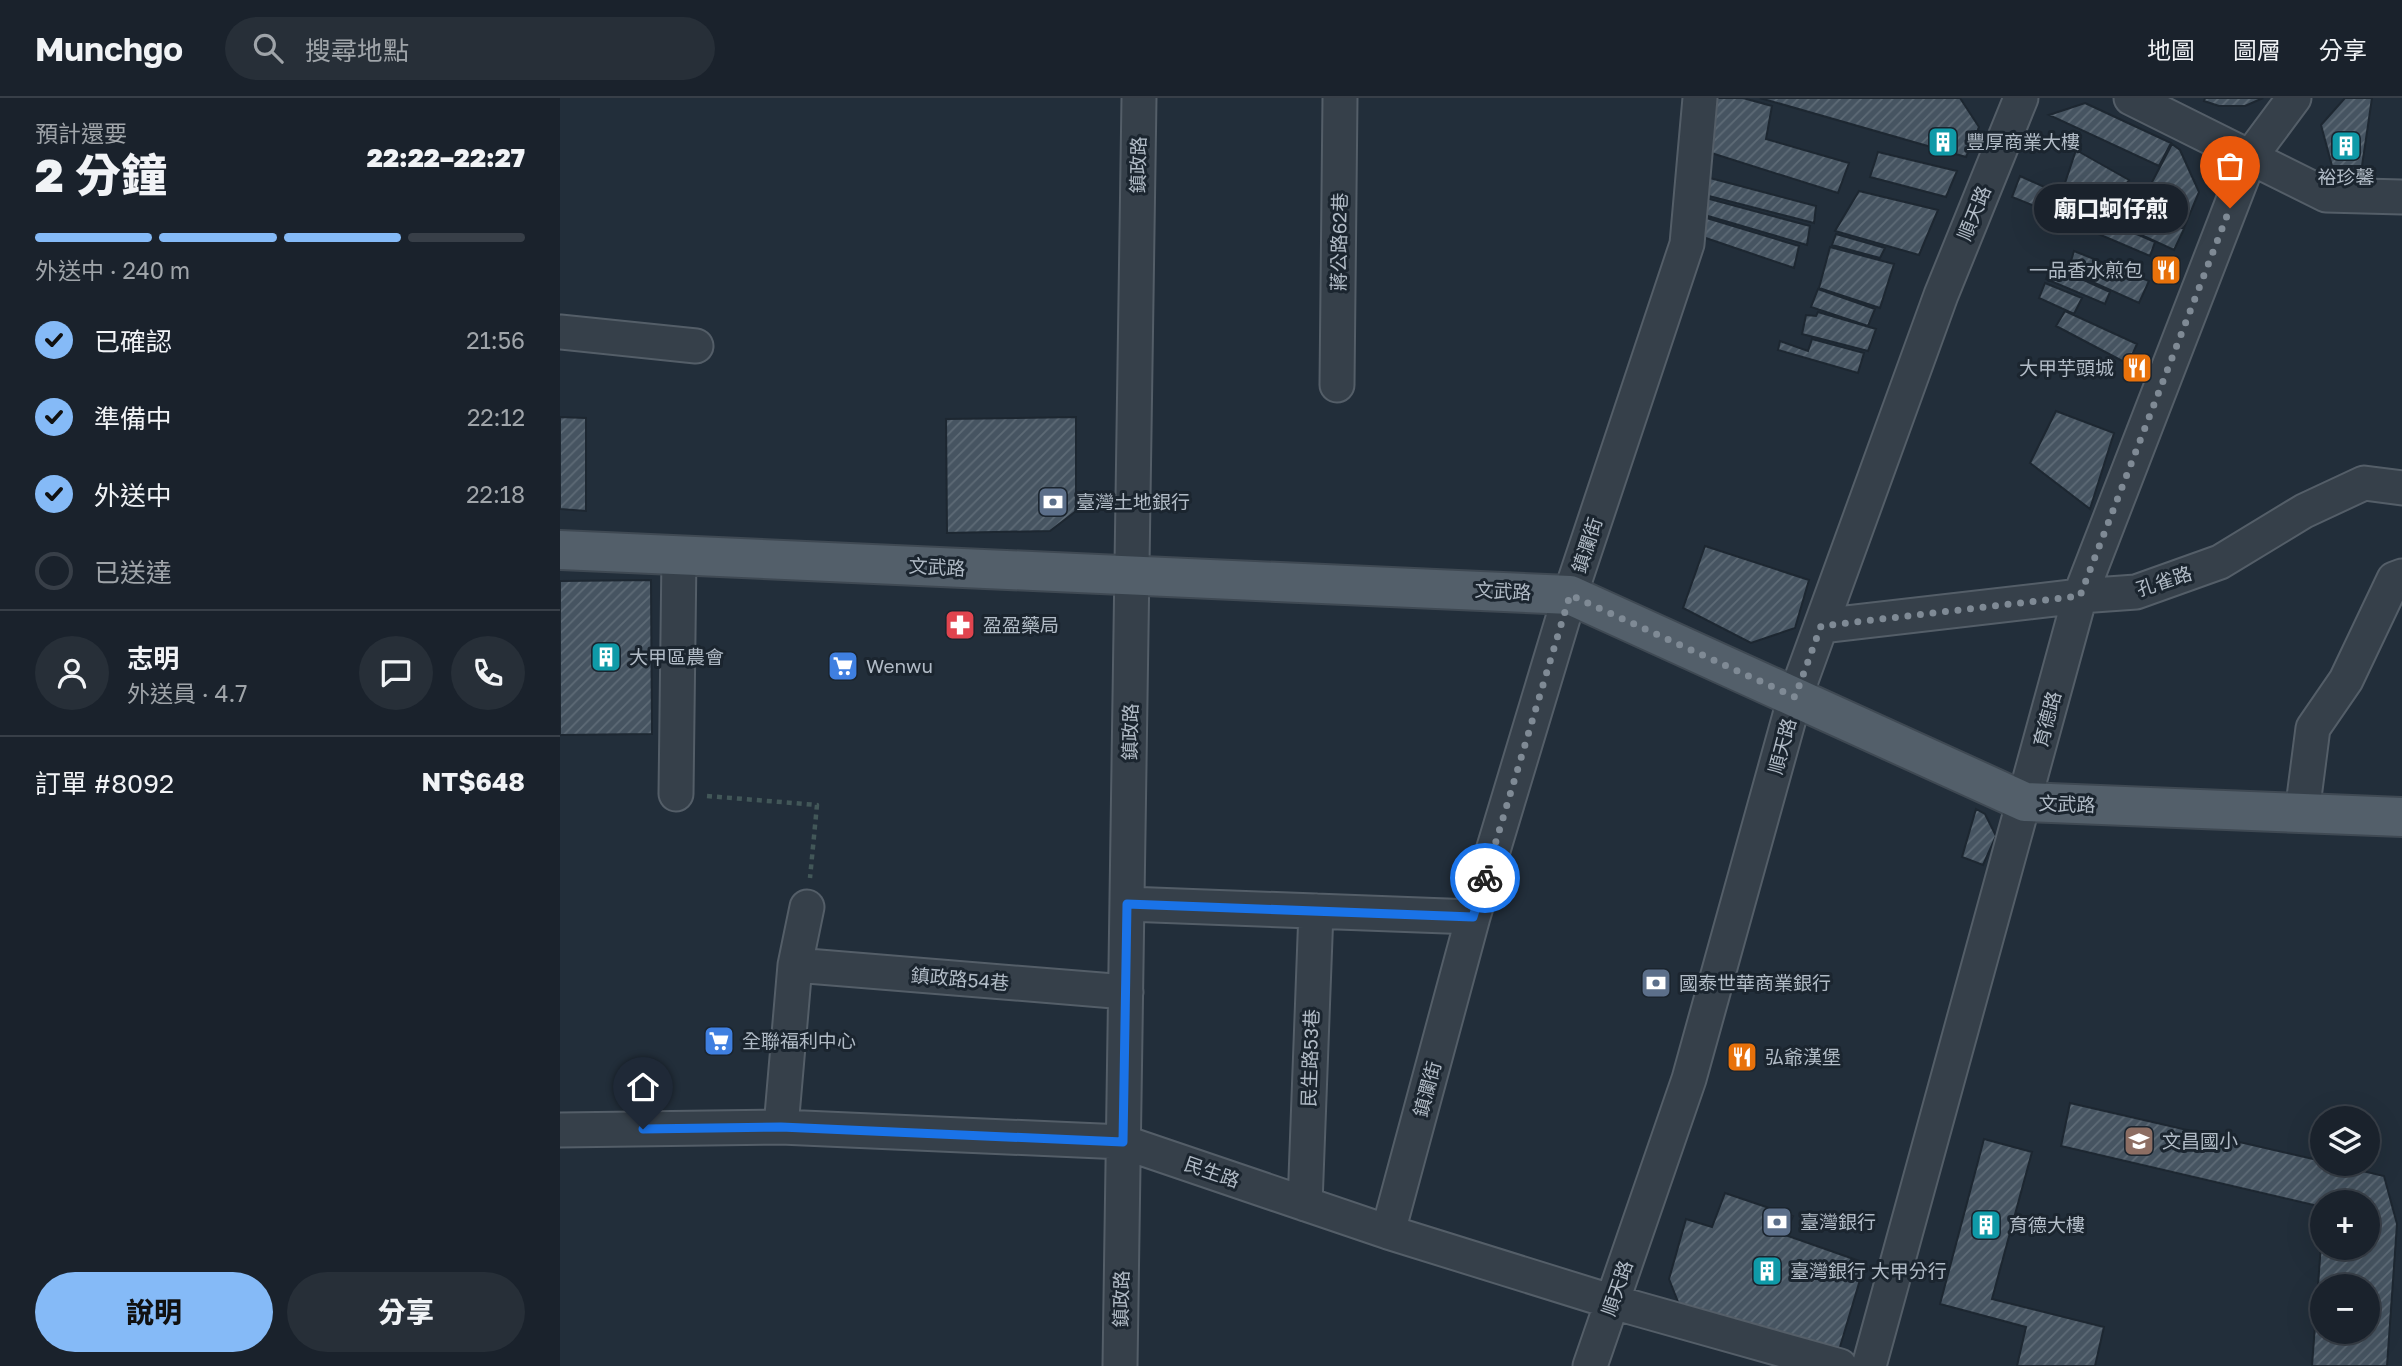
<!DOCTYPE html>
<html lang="zh-TW">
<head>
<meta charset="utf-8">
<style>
  body { margin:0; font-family:"Golos Text","Noto Sans TC",sans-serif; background:#272f38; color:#f1f3f6; height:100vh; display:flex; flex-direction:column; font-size:26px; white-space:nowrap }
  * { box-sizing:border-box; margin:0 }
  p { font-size:23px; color:#9fa4a9 }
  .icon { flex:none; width:38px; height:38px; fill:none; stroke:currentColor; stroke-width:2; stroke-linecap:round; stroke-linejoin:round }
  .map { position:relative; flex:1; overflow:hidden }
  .side { display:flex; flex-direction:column; background:#1a222c; width:560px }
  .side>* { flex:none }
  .controls { position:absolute; left:1750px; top:1008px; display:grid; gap:14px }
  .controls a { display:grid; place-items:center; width:70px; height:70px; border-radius:50%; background:#1a222c; box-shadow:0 7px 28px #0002,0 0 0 2px #383f48; font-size:35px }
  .pin { position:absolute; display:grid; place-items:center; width:60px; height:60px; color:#fff; margin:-72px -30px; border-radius:50% 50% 50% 0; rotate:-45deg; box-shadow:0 0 7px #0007 }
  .pin .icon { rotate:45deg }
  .courier { position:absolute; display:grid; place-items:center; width:70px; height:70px; margin:-35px; border:5px solid #1a73e8; border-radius:50%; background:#fff; color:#222; box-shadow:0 2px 9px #0007 }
  .bubble { position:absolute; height:49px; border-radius:24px; background:#1a222c; box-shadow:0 7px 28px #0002,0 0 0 2px #383f48; font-size:23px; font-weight:800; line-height:49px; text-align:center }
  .overview em { font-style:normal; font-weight:800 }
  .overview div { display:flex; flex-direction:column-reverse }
  .overview { display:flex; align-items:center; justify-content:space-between; height:119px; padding:0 35px }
  h1 { font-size:46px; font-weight:800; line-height:52px }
  .bar { display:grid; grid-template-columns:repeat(4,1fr); gap:10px 7px; align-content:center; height:84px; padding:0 35px }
  .bar i { height:9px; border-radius:5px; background:#383f48 }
  .bar .active { background:#85baf7 }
  .bar p { grid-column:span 4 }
  .line { display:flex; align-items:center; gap:18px; padding:0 35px; border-top:2px solid #383f48 }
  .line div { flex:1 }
  .round { display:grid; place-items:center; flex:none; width:74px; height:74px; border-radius:37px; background:#272f38 }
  ol { padding:0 35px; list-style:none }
  li { display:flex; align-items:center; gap:21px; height:77px }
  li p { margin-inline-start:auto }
  li .icon { padding:7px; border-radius:50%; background:#85baf7; color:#111; stroke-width:4 }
  li:last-child { color:#9fa4a9 }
  li i { width:38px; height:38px; border:4px solid #383f48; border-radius:50% }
  .cta { display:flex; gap:14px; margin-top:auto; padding:14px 35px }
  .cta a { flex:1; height:80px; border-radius:42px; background:#85baf7; color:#111; font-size:28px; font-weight:800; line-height:80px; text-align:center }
  .cta a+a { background:#272f38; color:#f1f3f6 }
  header { display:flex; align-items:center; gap:42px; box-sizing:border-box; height:98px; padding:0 35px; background:#1a222c; border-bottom:2px solid #383f48 }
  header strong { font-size:33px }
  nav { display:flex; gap:38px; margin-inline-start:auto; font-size:24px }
  .search { width:490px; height:63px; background:#272f38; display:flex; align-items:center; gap:18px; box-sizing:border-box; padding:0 24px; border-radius:38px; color:#9fa4a9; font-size:26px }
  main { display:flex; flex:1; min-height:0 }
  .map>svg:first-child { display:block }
</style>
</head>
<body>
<header>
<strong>Munchgo</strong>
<div class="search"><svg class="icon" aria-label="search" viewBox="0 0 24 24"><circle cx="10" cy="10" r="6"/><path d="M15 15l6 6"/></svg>搜尋地點</div>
<nav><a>地圖</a><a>圖層</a><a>分享</a></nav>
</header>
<main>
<section class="side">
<div class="overview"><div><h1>2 分鐘</h1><p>預計還要</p></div><em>22:22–22:27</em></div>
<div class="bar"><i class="active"></i><i class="active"></i><i class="active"></i><i></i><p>外送中 · 240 m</p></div>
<ol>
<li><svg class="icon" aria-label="check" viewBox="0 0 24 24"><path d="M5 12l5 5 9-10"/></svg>已確認<p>21:56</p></li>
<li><svg class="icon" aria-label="check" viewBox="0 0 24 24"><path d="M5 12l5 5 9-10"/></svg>準備中<p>22:12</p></li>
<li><svg class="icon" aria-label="check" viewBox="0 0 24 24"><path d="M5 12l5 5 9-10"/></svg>外送中<p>22:18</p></li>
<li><i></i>已送達</li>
</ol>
<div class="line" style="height:126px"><a class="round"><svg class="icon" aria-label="person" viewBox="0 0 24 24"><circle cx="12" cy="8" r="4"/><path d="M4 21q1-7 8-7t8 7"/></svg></a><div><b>志明</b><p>外送員 · 4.7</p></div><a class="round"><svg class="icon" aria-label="chat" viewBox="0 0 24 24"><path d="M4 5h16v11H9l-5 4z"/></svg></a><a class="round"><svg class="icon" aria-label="phone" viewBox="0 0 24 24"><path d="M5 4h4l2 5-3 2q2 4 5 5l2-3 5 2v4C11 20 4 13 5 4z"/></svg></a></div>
<div class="line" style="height:91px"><div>訂單 #8092</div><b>NT$648</b></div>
<div class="cta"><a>說明</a><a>分享</a></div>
</section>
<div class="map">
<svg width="1842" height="1268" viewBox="0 0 1842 1268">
  <defs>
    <pattern id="building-hatch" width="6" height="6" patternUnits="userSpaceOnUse" patternTransform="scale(1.75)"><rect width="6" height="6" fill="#465461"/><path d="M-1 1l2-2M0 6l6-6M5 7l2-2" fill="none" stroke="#5e6b76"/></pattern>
  </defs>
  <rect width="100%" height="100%" fill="#222e3a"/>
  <path fill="url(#building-hatch)" stroke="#1d2731" stroke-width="2" fill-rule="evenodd" d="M1156 0H1183L1212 8 1206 41 1289 65 1278 95 1145 53Z
    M1200 0H1400L1419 29 1406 59Z
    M1645 0H1703L1685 8H1659L1644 3Z
    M1785 0H1812L1802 68H1772L1761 27Z
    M1525 5 1611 45 1599 68 1489 17Z
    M1612 46 1620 52 1639 94 1624 130 1579 109Z
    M1516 52 1569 82 1550 114 1502 94Z
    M1318 54 1397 73 1386 99 1310 79Z
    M1460 78 1533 111 1525 128 1452 99Z
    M1150 80 1256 108 1254 125 1145 97Z
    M1299 93 1378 112 1359 157 1275 133Z
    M1146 100 1250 128 1247 147 1141 116Z
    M1574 108 1624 131 1614 152 1564 129Z
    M1140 118 1239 148 1234 170 1134 136Z
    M1542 121 1595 144 1590 158 1536 135Z
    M1276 136 1325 150 1320 160 1272 147Z
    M1270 149 1334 166 1320 210 1259 190Z
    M1514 153 1589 183 1579 205 1508 173Z
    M1491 167 1550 194 1545 206 1486 181Z
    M1485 185 1522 200 1514 216 1479 200Z
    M1258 191 1315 211 1308 228 1251 209Z
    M1505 213 1577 246 1568 266 1496 228Z
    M1258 214 1316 231 1308 253 1242 236 1246 217 1256 218Z
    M1252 241 1304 255 1298 275 1218 252 1220 243 1248 253Z
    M1496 313 1554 335 1530 411 1470 365Z
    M0 319 26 320V413L0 411Z
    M516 319V413L490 433 387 435 386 321Z
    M1145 448 1249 482 1235 530 1191 545 1123 510Z
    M91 482 92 636 0 637V483Z
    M1416 711 1425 716 1436 738 1423 767 1402 759Z
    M1510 1005 1762 1063V1066H1773L1824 1078 1837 1126 1827 1268H1752L1762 1133V1150H1808V1104H1762V1109L1501 1048ZM1762 1188H1808V1234H1762Z
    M1424 1041 1472 1054 1432 1201 1544 1229 1535 1268H1457L1466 1229 1380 1206Z
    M1165 1095 1233 1118 1225 1137 1305 1165 1277 1259 1122 1214 1109 1181 1126 1121 1152 1129Z"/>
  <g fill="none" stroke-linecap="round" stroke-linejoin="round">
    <g stroke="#545e68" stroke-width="37">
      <path id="minor" d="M1571 0 1766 97 1842 99
        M0 234 136 248
        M777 287 780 0
        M1261 528 1520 498 1576 494 1660 464 1744 413 1804 385 1842 390
        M116 696 119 457
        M1742 715 1753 630 1786 582 1834 481 1842 478
        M567 806 913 819
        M235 867 566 894
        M221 1029 235 867 247 809
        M0 1032 221 1029 563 1044 828 1134 1053 1204 1280 1268
        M745 1106 756 813
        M828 1134 913 819 1010 497 1127 146 1140 0
        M560 1268 579 0
        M1030 1268 1129 981 1235 599 1381 197 1461 0
        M1309 1268 1520 498 1690 59 1734 0"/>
    </g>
    <g stroke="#3f4953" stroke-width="42">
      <path id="major" d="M0 452 1010 497 1465 704 1842 719"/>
    </g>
    <path stroke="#425758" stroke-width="4.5" stroke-dasharray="5 5" stroke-linecap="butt" d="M147 698 257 707 250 780"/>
    <use href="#minor" stroke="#36404a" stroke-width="33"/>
    <use href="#major" stroke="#535f6a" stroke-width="38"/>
  </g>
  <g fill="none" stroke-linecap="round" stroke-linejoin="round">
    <path stroke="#7f8a95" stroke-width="7" stroke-dasharray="0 12.6" d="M925 780 1010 497 1235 599 1261 528 1520 498 1670 110"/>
    <path stroke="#1a73e8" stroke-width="9" d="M83 1031 221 1029 563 1044 567 806 913 819 925 780"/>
  </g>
  <defs>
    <g id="building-square" transform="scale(1.575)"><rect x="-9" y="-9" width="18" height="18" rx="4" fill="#0f9aa8" stroke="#1b252f"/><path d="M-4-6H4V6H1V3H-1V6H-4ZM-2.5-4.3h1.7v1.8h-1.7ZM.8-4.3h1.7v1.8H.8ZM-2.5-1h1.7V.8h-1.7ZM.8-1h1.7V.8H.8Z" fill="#fff"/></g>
    <g id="restaurant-square" transform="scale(1.575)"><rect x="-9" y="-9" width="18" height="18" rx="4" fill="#e8710a" stroke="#1b252f"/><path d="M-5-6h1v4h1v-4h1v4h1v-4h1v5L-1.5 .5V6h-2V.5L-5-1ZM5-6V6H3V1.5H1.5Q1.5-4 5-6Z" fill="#fff"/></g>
    <g id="bank-square" transform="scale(1.575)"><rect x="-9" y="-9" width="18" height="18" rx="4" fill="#5c6f8a" stroke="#1b252f"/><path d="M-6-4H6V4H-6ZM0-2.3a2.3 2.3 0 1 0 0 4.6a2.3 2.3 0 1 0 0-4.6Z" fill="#fff"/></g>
    <g id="pharmacy-square" transform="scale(1.575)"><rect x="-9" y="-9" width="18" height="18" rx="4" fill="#e0444e" stroke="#1b252f"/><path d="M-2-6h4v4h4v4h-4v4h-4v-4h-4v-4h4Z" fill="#fff"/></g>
    <g id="supermarket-square" transform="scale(1.575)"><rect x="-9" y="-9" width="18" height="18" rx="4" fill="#3f7fe0" stroke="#1b252f"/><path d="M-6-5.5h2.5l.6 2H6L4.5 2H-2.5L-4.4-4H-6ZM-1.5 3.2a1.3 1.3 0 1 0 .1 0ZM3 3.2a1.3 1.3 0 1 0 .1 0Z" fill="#fff"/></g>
    <g id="school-square" transform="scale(1.575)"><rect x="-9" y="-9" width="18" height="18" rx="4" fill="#8d6e63" stroke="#1b252f"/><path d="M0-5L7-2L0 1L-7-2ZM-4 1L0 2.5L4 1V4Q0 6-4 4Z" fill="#fff"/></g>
  </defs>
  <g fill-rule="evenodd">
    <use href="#building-square" x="1383" y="44"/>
    <use href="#building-square" x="1786" y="48"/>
    <use href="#restaurant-square" x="1606" y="172"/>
    <use href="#restaurant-square" x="1577" y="270"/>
    <use href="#bank-square" x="493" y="404"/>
    <use href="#pharmacy-square" x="400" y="527"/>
    <use href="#building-square" x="46" y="559"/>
    <use href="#supermarket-square" x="283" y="568"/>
    <use href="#bank-square" x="1096" y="885"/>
    <use href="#supermarket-square" x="159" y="943"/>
    <use href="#restaurant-square" x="1182" y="959"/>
    <use href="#school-square" x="1579" y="1043"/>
    <use href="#bank-square" x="1217" y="1124"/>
    <use href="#building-square" x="1426" y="1127"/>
    <use href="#building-square" x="1207" y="1173"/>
  </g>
  <g text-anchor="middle" stroke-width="6" stroke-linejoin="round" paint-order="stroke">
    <g font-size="19" fill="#b1bbc6" stroke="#1b252f" text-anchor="start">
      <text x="1406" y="51">豐厚商業大樓</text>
      <text x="1786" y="86" text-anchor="middle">裕珍馨</text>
      <text x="1583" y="179" text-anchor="end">一品香水煎包</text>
      <text x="1554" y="277" text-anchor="end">大甲芋頭城</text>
      <text x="516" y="411">臺灣土地銀行</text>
      <text x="423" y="534">盈盈藥局</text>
      <text x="69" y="566">大甲區農會</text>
      <text x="306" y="575">Wenwu</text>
      <text x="1119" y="892">國泰世華商業銀行</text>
      <text x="182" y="950">全聯福利中心</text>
      <text x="1205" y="966">弘爺漢堡</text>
      <text x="1602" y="1050">文昌國小</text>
      <text x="1240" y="1131">臺灣銀行</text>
      <text x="1449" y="1134">育德大樓</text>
      <text x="1230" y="1180">臺灣銀行 大甲分行</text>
    </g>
    <g font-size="19" fill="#b1bbc6" stroke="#1b252f">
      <text transform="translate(578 67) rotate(-89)" y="7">鎮政路</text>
      <text transform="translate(1414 115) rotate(-68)" y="7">順天路</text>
      <text transform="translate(779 144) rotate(-89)" y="7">蔣公路62巷</text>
      <text transform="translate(1027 447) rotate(-72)" y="7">鎮瀾街</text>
      <text transform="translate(377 469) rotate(3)" y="7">文武路</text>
      <text transform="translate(1604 483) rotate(-18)" y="7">孔雀路</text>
      <text transform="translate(943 493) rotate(3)" y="7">文武路</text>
      <text transform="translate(1487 621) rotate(-75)" y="7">育德路</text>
      <text transform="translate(570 634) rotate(-89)" y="7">鎮政路</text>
      <text transform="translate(1222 648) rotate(-75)" y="7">順天路</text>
      <text transform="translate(1507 706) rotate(2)" y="7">文武路</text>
      <text transform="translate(400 881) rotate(5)" y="7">鎮政路54巷</text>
      <text transform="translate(750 960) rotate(-88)" y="7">民生路53巷</text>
      <text transform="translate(867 991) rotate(-75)" y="7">鎮瀾街</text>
      <text transform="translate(652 1074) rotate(19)" y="7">民生路</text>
      <text transform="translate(1057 1190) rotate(-71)" y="7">順天路</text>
      <text transform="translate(561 1201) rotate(-89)" y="7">鎮政路</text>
    </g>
  </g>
</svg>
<div class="controls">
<a><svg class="icon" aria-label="layers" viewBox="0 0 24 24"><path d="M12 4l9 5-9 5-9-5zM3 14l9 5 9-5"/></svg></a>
<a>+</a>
<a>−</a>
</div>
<div class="pin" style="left:1670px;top:110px;background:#ea580c"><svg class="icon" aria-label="bag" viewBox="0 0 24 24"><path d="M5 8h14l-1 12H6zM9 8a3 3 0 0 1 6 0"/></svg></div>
<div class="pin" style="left:83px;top:1031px;background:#1f2937"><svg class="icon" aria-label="home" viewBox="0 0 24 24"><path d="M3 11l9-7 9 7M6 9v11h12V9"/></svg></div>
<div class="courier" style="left:925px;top:780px"><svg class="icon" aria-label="bike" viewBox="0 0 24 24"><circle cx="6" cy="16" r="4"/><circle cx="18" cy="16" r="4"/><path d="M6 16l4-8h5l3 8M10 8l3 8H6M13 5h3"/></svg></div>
<div class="bubble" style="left:1474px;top:86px;width:154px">廟口蚵仔煎</div>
</div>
</main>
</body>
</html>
